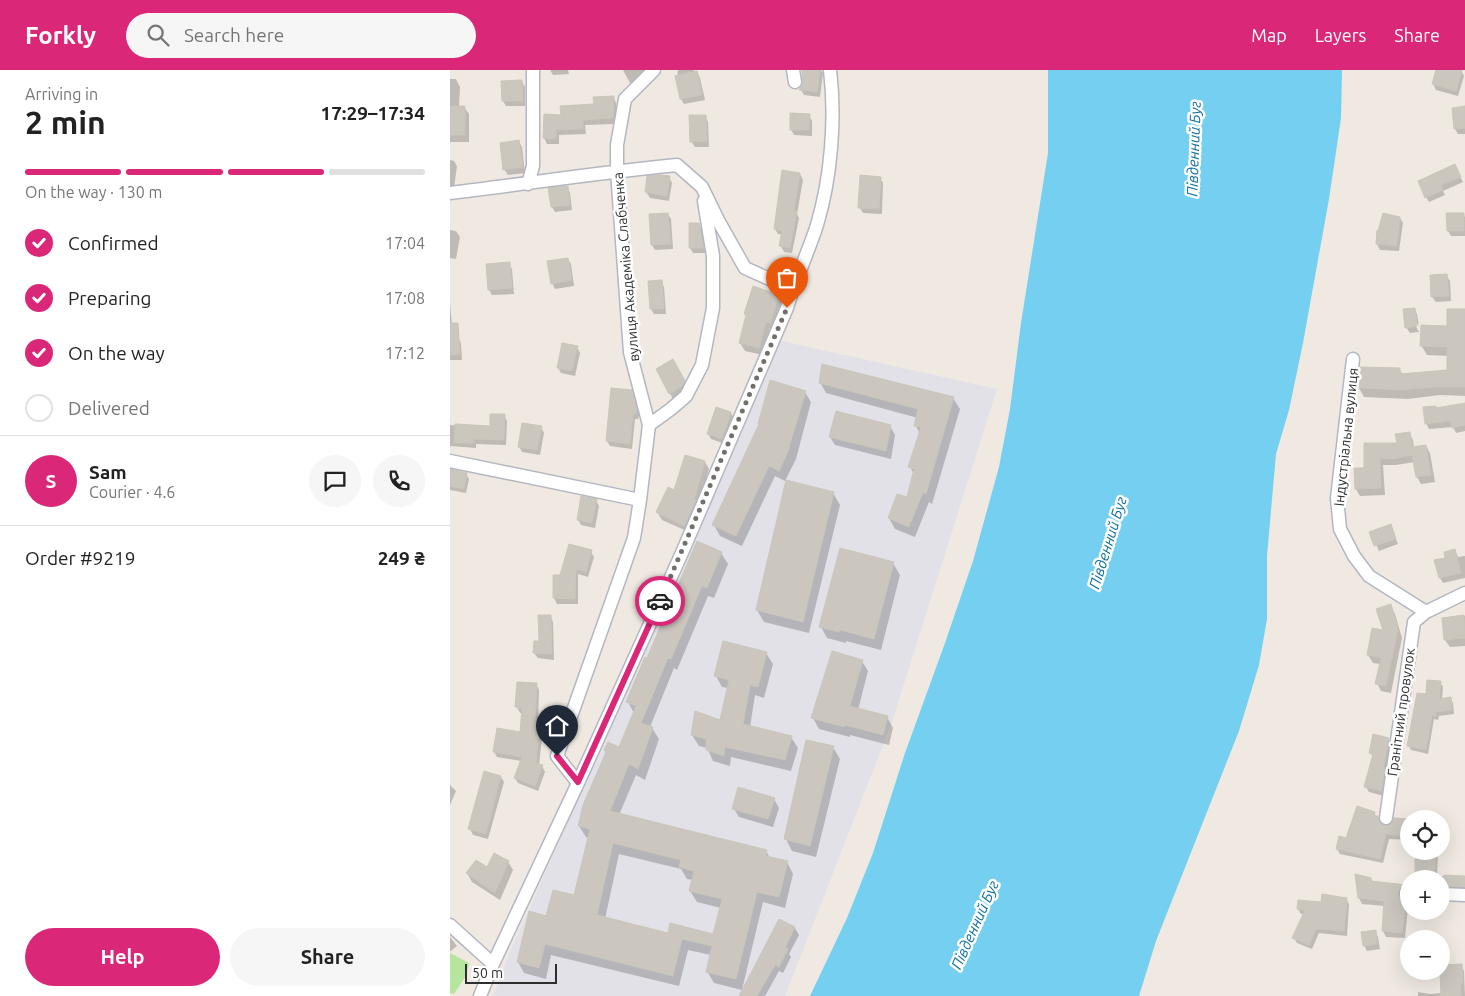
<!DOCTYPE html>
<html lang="en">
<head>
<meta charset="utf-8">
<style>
  body { margin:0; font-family:Ubuntu,sans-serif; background:#f6f6f6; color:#222; height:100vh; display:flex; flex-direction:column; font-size:19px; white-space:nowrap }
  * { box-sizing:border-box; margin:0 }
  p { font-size:16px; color:#767676 }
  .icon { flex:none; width:28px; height:28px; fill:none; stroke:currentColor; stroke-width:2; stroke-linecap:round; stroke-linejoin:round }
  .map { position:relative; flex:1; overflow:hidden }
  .side { display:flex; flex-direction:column; background:#fff; width:450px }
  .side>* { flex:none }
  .tools { position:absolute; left:950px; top:740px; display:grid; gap:10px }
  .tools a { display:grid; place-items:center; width:50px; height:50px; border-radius:50%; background:#fff; box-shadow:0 5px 20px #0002; font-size:25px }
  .scale { position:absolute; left:15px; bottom:12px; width:92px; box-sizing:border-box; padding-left:5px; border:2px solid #2e2e2e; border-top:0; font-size:14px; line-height:18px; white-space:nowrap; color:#2e2e2e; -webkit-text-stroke:4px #fff; paint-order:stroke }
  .pin { position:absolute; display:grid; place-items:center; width:42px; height:42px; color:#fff; margin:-51px -21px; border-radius:50% 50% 50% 0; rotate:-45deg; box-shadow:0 0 5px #0007 }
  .pin .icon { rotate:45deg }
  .courier { position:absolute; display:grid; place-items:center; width:50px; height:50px; margin:-25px; border:4px solid #db2777; border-radius:50%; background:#fff; color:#222; box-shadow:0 1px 6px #0007 }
  .overview em { font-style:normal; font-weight:600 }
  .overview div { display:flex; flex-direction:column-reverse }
  .overview { display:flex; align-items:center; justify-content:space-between; height:85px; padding:0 25px }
  h1 { font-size:32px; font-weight:600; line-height:38px }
  .bar { display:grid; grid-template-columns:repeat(4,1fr); gap:8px 5px; align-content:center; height:60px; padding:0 25px }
  .bar i { height:6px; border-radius:4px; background:#e0e0e0 }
  .bar .on { background:#db2777 }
  .bar p { grid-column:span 4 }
  .line { display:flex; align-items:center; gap:12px; padding:0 25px; border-top:1px solid #e0e0e0 }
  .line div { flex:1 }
  .round { display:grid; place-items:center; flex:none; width:52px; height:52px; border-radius:26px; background:#f6f6f6 }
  ol { padding:0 25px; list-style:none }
  li { display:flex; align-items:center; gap:15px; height:55px }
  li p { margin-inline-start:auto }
  li .icon { padding:5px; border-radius:50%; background:#db2777; color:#fff; stroke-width:4 }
  li:last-child { color:#767676 }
  li i { width:28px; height:28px; border:2px solid #e0e0e0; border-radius:50% }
  .cta { display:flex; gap:10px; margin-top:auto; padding:10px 25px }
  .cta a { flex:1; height:58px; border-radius:30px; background:#db2777; color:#fff; font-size:20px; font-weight:600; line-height:58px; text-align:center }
  .cta a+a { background:#f6f6f6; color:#222 }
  header { display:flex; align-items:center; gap:30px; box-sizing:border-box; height:70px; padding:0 25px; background:#db2777; color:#fff }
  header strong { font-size:24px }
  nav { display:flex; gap:28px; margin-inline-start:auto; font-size:18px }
  .search { width:350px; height:45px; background:#f6f6f6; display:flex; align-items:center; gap:12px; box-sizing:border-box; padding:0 18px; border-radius:28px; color:#767676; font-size:19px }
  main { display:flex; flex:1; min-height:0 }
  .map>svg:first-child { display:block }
</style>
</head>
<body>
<header>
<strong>Forkly</strong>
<div class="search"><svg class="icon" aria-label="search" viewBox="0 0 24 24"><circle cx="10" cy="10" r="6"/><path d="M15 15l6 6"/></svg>Search here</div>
<nav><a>Map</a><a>Layers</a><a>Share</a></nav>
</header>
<main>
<section class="side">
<div class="overview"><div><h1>2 min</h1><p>Arriving in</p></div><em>17:29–17:34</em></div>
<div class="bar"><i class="on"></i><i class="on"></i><i class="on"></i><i></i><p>On the way · 130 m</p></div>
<ol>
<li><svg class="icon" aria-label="check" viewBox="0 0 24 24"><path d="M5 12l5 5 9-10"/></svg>Confirmed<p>17:04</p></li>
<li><svg class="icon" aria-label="check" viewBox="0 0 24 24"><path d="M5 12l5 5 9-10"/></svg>Preparing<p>17:08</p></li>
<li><svg class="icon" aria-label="check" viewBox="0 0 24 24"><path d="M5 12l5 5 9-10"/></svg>On the way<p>17:12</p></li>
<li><i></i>Delivered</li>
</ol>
<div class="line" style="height:90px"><b class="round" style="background:#db2777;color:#fff">S</b><div><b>Sam</b><p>Courier · 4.6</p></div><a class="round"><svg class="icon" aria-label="chat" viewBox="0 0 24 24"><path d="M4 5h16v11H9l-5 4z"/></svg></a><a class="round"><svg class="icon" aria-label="phone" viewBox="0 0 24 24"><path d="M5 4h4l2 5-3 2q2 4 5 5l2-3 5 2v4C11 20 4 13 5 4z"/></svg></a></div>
<div class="line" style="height:65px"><div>Order #9219</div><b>249 ₴</b></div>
<div class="cta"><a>Help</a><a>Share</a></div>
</section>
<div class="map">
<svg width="1015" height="926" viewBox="0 0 1015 926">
  <rect width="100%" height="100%" fill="#efe9e1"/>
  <path fill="#e3e1e8" d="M327 270 547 319 442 652 335 926H43L59 884 179 614 220 531Z"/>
  <path fill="#b6e59e" d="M0 883 19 893 16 906 4 924 0 923Z"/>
  <path fill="#75cff0" d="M598 0H892L891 48 879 129 853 273 839 340 826 384 817 486V549L809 595 789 661 706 871 689 926H360L397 848 423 783 455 683 495 573 523 491 549 397 560 339 571 253 598 83Z"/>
  <path fill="#0003" fill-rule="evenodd" d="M100 0H118L119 4 103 5Z
    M173 0H195L197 4 180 13Z
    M228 0H244L243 3 247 2 250 8 255 30 234 34 231 29 227 8Z
    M354 0H371L373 3 370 27 354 25 351 20 354 15Z
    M987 0H1011L1014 6 1008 26 986 20 983 14Z
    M0 9H6L10 17 9 37H14L19 44V72H0Z
    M72 12 75 17V36H56L53 31Z
    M163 27 166 33V54L135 55 136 64 109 65V74H97L94 68 95 46H112L145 36Z
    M1015 38V64H1008L1005 59Z
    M359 45 362 51V66L344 65 341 59Z
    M255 46 258 52 259 77H245L241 71Z
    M69 72 72 77 75 103 58 105 54 99Z
    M0 90 4 91 7 96 4 118 0 117Z
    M1007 101 1013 112 993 121 995 125 979 132 976 127Z
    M350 104 353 110 347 144 349 148 342 183 334 182 331 176 333 165 328 164 325 159Z
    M219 107 222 113 219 131 200 128 196 122Z
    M430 108 433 113 432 144 413 143 410 138Z
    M117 117 120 123 122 140 105 142 102 137Z
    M218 144 221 149 223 179 205 180 202 175Z
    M1013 144 1015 147V166H1001L998 161V145Z
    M950 148 953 153 949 181 930 180 927 174 928 162Z
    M249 154 252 160 256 183H243L240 178Z
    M0 160 6 161 10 167 6 189 0 188Z
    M118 189 121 194 124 216 105 219 102 213Z
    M59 194 62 199 64 224 42 225 39 220Z
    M996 205 1000 211 1001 231 986 232 982 227Z
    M211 211 214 217 216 244H204L201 239Z
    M329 226 333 234 324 260 320 258 313 285 295 281 290 273 297 247 295 244Z
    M0 232 3 268H8L11 273 12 290H0Z
    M964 239 967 244 969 256 965 250 963 251 969 262 960 263 956 257Z
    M1015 240V326L990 325 958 329 914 327 909 318 911 298 949 299 953 305 998 301V286L977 285 971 275 999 258Z
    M127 277 130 283 125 306 111 303 108 298Z
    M223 291 237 317 223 329 207 300Z
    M370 312 503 328 510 339 482 434 479 432 465 467 445 459 439 448 457 429 464 404 460 397 470 364 466 356 468 348 376 323Z
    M181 321 184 327 189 345 188 349H185L182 379 160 376 157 371Z
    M355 322 361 332 346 389 335 411 325 406 292 476 270 466 264 455Z
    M1015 335V361L1006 363 1003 357 979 359 976 353Z
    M281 343 284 349 275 374 261 369 258 364Z
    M54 346 57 351 56 375 26 374V378L0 376V355L41 357Z
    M440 356 445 365 441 389 385 375 380 367Z
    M91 357 94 363 90 385 72 382 69 376Z
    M959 363 963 370 964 378 976 376 980 383 985 412 971 414 967 407 965 392 946 395H933L935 425 910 426 906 419 915 399 916 374 948 375Z
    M255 392 259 399 239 462 212 450 207 442Z
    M0 401 16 404 19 409 16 423 0 420Z
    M383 423 390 435 359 563 314 552 307 540Z
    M146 430 149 436 145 458 131 455 128 449Z
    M943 461 948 474 929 481 921 463Z
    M1005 480 1008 487 1015 486V508L993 513 990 508 997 489Z
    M141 482 144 487 138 507 128 504V534H107L104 528V507H111Z
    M271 483 278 494 264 528 258 526 227 600 224 598 200 657 202 658 209 669 195 710 186 705 169 745 316 781 320 788 337 792 343 804 335 838 313 832 292 920 264 913 257 901 261 885 238 880 229 916 101 885 96 909 74 903 68 892 97 847 125 827 139 768 136 767 129 756 170 679 184 643 178 632 198 590ZM169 784 231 799 237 809 243 810 240 821 247 832 271 838 264 865H219L155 849Z
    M443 493 450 505 431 580 396 571V573L377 568 371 557Z
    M940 536 945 544 952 568 941 623 931 621 927 613 931 594 923 593 918 585 935 562Z
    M100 546 103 552 104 590 88 588 84 583Z
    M1015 546V576L1000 577 995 570 993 549Z
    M316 583 323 594 314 628 305 625 300 657 341 667 348 678 341 701 281 687 280 696 263 691 257 678 249 676 242 665 271 651 278 618 272 617 266 606Z
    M412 591 418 601 408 640 437 647 443 658 439 675 400 665V667L369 659 363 648Z
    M990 612 993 617 992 630 1000 629 1003 633 1004 644 989 646 988 650 984 649 978 684 961 680 959 676 977 625Z
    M86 614 89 620 88 654 93 659 89 695 92 696 95 702 88 721 68 713 65 708 71 691 47 687 44 682 71 663 73 643H70L67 637Z
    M938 669 942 674 936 703 937 705 934 726 919 722 916 717 923 687 920 682Z
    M383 677 390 689 366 787 342 781 336 769Z
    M51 707 54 712 38 769 23 765 20 759Z
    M0 715 6 721 0 735Z
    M324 729 329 738 323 757 289 747 284 739Z
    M924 743 934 757 958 750 959 770 939 769 933 793 890 784 887 779Z
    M967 781H988L987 806 1015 807V822L991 821V809H966Z
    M58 792 63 800 50 830 22 812 17 803 38 799Z
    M921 809 923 812 957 816 959 820 954 822 950 829 955 832 958 838 955 868 936 867 933 861 935 836 912 834 909 828Z
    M896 829 899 834 897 866 869 863 862 879 847 873 844 868 854 844H851L848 839Z
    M330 851 345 858 349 865 339 884 341 887 333 903 329 901 315 926H290Z
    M925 862 928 867 930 879 917 881 914 875Z
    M0 867 7 876 1 881 0 880Z
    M1011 895 1014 901 1015 926H968V922L980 924 992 923Z"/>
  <path fill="#cbc7bf" stroke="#cbc5ba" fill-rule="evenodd" d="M352 0H370L367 22 349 20 353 14Z
    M986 0H1012L1006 21 982 14Z
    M247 1 252 25 230 29 225 6Z
    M72 10 73 31H52L51 11Z
    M164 26 163 48 133 50V59L106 60V69L93 68 94 44 111 45 110 36 144 34 143 27Z
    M0 36H15V65H0Z
    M1015 36V58L1004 59 1002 38Z
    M340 43 360 44 359 60H340Z
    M239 45H256L257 71 240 72Z
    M69 70 73 97 53 100 50 73Z
    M1005 94 1011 107 991 115 993 120 975 128 968 111Z
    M332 100 350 103 344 141H347L340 178 329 176 332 161 324 159Z
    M211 105 220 106 217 126 195 122 197 106Z
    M410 105 431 107 429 139 408 138Z
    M118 116 120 135 101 137 98 118Z
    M218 143 221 174 201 175 199 144Z
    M933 143 950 147 947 176 926 174 927 160 928 161Z
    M996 143H1014V161H997Z
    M239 153H249L254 178H239Z
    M118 188 122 210 101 214 97 191Z
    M60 192 62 218 38 220 36 194Z
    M997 204 999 226 981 227 980 205Z
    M212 210 214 239H200L198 211Z
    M303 216 329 225 320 253 316 252 309 278 289 273 296 245 294 244Z
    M965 238 967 256 955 258 953 239Z
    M997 239H1015V317H984L952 320 908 318 910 297 950 298V304L997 300V277L970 276 971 255 997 256Z
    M0 253H8L10 284 0 285Z
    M112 273 128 276 122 301 107 298Z
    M223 289 235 311 231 317 219 324 206 299Z
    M372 294 504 327 476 424 473 422 459 457 438 448 447 424 457 427 464 399 458 397 471 357 464 356 468 339 369 313Z
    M320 310 356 321 339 377H340L329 401 319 396 286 466 262 455 309 354H308Z
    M161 318 182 320 186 338V344H183L180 374 156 371Z
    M1015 333V355L1002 358 1001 351 975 354 973 337 986 336V338Z
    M266 337 281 342 272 369 257 364Z
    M386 341 441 355 436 381 379 367Z
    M40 344H55L54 370 24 369V373H4L5 354 40 356Z
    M72 353 92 356 87 380 68 377Z
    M960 362 962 377 976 375 981 405 966 407 962 385 942 389 930 388 931 418 905 419 904 398H914V373H947L945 364Z
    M235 385 255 391 244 430H246L234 456 206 442 218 417 224 420Z
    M0 399 17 403 14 419 0 416Z
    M336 410 384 422 353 552 306 540Z
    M131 426 147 429 142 453 127 450Z
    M941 454 946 469 924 476 919 462Z
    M247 471 272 482 257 518 252 516 221 589 218 588 191 653 203 657 188 699 179 694 160 741 317 780 316 786 338 791 329 827 307 822 286 909 256 902 262 876 232 869 223 906 95 874 89 898 67 892 79 841 96 846 103 820 124 825 140 759 128 756 133 735 156 682 154 680 158 672 169 677 186 636 176 632 195 587 197 588ZM163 773 231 790 229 797 244 801 239 821 272 829 263 864 220 853 218 863 147 845Z
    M119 474 142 480 136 502 126 499 125 529 103 528V505H110Z
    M390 478 444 492 424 569 390 560 389 562 369 557Z
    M1005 479 1011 503 989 508 984 490 995 488 994 482Z
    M941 534 948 559 936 616 925 614 931 588 917 585 922 558 933 560 926 539Z
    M88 545H101L102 584 83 583 84 571H89Z
    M1014 545 1015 568 994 570 992 548Z
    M273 571 317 582 308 617 300 615 293 654 342 666 335 690 275 677 274 686 256 680V669L241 665 245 641 270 650 279 610 264 606Z
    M382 581 413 590 400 636 438 646 433 665 395 655 394 657 361 648Z
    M977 610 991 611 989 629 1001 627 1002 640 986 642V646L982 645 976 680 957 676 967 623 976 624Z
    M67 612 87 613 85 652 90 653 86 693 93 695 85 716 64 708 72 687 43 682 47 658 70 662 72 638 65 637Z
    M923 664 939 668 933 698 935 699 932 721 914 717 923 684 919 683Z
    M356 670 384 676 360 776 334 769Z
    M34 701 51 706 36 764 18 759Z
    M288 717 325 728 318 749 282 739Z
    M907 736 925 742 924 746H928L929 751 934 756 942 753 944 748 959 749 957 766 936 764 930 789 886 779 889 766 896 768Z
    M44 783 59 791 45 823 16 803 26 790 37 797Z
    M965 789H985V809H965Z
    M905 804 921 808V811L957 815 952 816 948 823 949 827 956 831 952 863 932 861 934 831 908 828Z
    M994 805 1015 806V817L994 816Z
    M872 824 897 828 894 861 866 859 859 875 842 868 855 840 847 839 848 830 871 832Z
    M329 849 345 857 335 878 338 879 329 897 325 895 307 926H289Z
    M926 860 927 874 913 876 911 862Z
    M1012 894 1013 913H1010L1011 926H991L990 901H991V895Z"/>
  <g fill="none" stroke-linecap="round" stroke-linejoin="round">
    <g stroke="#b4b7c1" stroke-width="15">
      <path id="minor" d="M343 0 345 12
        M78 114 83 96V0
        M0 123C76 114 151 102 227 95L252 117 269 152 295 198 342 219
        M903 289 887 428 890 459 904 486 919 506 976 542 1015 523
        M199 355 221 339 236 326 252 295 263 238V186L254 131
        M0 391 190 430
        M128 713 107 686 184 468 190 430 199 355 180 282 167 101V75L175 29 204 0
        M936 748 964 552 976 542
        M956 823H959
        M991 824 1015 825
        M0 855 43 894
        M30 926 43 894 128 713 231 485 337 238C345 210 358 183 367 155 381 108 386 49 380 0"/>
    </g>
    <use href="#minor" stroke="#fff" stroke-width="12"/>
  </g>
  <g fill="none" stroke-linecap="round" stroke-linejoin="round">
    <path stroke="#726f6d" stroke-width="5" stroke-dasharray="0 9" d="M210 531 337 238"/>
    <path stroke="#db2777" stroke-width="6" d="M107 686 128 712 210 531"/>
  </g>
  <g text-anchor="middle" stroke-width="5" stroke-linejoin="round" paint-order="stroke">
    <g font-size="14" fill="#2e2e2e" stroke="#fff">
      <text transform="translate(176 197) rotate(-95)" y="5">вулиця Академіка Слабченка</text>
      <text transform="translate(896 367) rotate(-84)" y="5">Індустріальна вулиця</text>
      <text transform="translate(951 642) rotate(-82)" y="5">Гранітний провулок</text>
    </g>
    <g font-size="15" font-style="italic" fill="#0d6fa3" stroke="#fff">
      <text transform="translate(744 79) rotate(-88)" y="5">Південний Буг</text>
      <text transform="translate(658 473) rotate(-73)" y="5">Південний Буг</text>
      <text transform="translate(525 855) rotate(-66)" y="5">Південний Буг</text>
    </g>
  </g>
</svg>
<div class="tools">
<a><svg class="icon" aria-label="locate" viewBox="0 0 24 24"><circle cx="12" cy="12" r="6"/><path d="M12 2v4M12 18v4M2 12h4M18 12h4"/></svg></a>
<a>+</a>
<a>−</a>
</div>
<div class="scale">50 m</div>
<div class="pin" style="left:337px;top:238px;background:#ea580c"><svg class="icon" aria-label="bag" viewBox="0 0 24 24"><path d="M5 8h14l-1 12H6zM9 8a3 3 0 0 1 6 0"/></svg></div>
<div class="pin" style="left:107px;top:686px;background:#1f2937"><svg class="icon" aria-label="home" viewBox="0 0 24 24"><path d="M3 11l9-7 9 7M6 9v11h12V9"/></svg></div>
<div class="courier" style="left:210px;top:531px"><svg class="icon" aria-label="car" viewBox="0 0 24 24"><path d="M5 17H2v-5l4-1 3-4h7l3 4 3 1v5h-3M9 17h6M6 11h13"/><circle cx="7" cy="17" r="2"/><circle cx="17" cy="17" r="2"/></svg></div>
</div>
</main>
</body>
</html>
